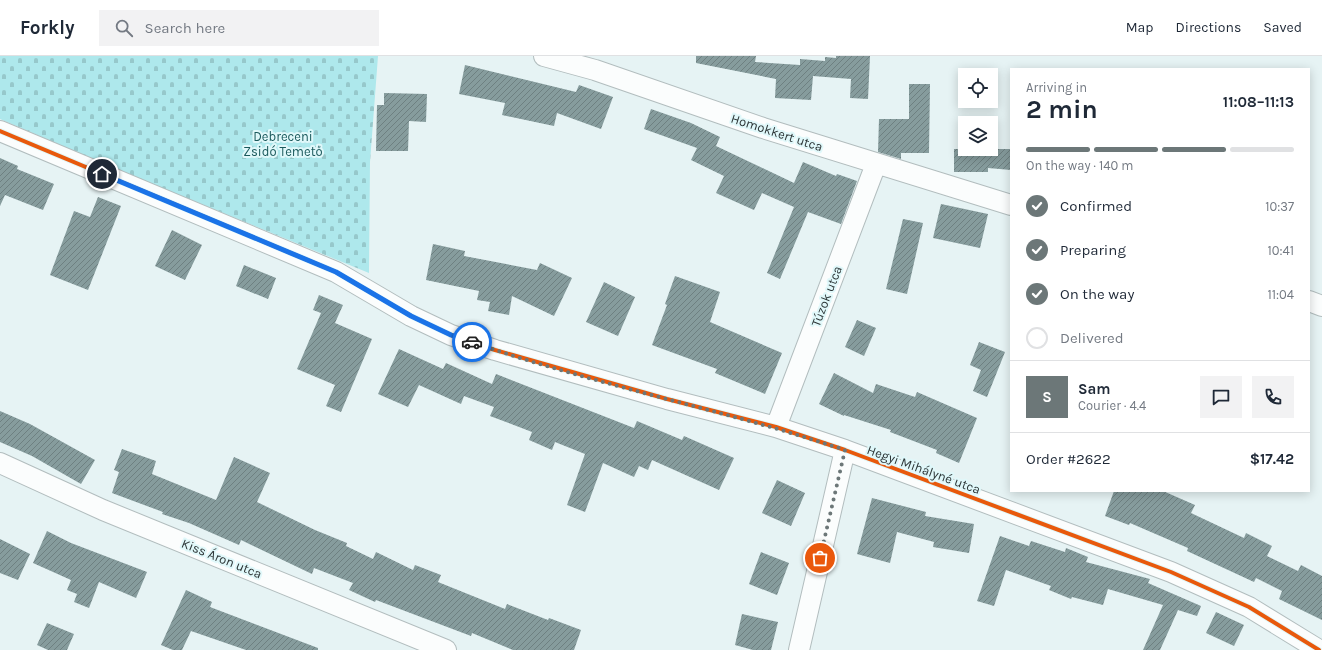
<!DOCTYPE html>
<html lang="en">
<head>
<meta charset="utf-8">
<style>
  body { margin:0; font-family:Karla,sans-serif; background:#f2f2f3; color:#1f2937; height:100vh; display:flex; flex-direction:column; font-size:15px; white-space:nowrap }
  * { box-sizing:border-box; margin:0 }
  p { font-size:13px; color:#747a83 }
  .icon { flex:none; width:22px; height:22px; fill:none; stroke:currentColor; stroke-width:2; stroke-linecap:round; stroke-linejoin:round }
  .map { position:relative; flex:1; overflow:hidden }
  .panel { position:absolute; left:1010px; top:12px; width:300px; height:424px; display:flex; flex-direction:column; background:#fff; border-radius:0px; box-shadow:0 2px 10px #0003 }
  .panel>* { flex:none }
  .controls { position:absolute; left:958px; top:12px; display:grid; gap:8px }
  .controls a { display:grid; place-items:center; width:40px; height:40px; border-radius:0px; background:#fff; box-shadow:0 2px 10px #0003; font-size:20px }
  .pin { position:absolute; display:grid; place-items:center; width:34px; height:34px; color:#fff; margin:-17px; border:2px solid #fff; border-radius:50%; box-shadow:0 1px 4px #0007 }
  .courier { position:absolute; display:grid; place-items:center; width:40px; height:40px; margin:-20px; border:3px solid #1a73e8; border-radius:50%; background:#fff; color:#222; box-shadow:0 1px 5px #0007 }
  .summary em { font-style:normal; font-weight:700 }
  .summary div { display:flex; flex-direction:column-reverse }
  .summary { display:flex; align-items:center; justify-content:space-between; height:68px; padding:0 16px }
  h1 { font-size:26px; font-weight:700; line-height:30px }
  .bar { display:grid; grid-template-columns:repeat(4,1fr); gap:6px 4px; align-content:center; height:48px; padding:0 16px }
  .bar i { height:5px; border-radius:3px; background:#e0e1e3 }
  .bar .on { background:#6c7778 }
  .bar p { grid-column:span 4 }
  .line { display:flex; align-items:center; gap:10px; padding:0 16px; border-top:1px solid #e0e1e3 }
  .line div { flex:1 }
  .round { display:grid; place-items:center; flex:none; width:42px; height:42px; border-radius:0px; background:#f2f2f3 }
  ol { padding:0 16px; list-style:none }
  li { display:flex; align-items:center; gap:12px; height:44px }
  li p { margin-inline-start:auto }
  li .icon { padding:4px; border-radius:50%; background:#6c7778; color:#fff; stroke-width:4 }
  li:last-child { color:#747a83 }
  li i { width:22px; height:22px; border:2px solid #e0e1e3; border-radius:50% }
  header { display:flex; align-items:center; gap:24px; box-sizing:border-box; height:56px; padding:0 20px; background:#fff; border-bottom:1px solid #e0e1e3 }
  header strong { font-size:19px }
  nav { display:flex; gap:22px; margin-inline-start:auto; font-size:14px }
  .search { width:280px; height:36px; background:#f2f2f3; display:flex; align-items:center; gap:10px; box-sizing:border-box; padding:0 14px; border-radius:0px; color:#747a83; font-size:15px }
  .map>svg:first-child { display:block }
</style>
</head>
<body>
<header>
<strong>Forkly</strong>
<div class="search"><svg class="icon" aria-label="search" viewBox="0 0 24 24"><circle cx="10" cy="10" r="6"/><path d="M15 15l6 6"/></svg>Search here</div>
<nav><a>Map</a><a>Directions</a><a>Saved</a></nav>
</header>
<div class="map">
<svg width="1322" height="594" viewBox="0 0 1322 594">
  <defs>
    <pattern id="cemetery-stones" width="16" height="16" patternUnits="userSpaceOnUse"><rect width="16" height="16" fill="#aee8ec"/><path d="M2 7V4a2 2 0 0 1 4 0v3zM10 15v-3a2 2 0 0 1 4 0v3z" fill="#96c8cb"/></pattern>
    <pattern id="building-hatch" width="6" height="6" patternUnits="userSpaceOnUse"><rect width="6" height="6" fill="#869c9d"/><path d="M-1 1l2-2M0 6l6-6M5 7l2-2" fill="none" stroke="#6e8081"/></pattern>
  </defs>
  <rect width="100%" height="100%" fill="#e6f3f4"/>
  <path fill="url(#cemetery-stones)" d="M0 0H378L370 106 369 217 128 118 0 63Z"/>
  <path fill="url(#building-hatch)" d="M696 0H756L755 6 800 9V3L825 5V1L836 2V0H870L868 43 850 42 851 23 813 20 811 44 775 42 776 23 696 7Z
    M465 9 576 36 579 29 613 41 601 73 557 57 554 70 502 59 505 47 459 38Z
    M909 28H930L929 97H901V103L878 96 879 63H909Z
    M384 37 427 38 426 66 409 65 408 95H376L377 49H384Z
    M651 53 691 67 720 81 716 90 794 127 803 106 836 120 837 118 857 125 841 168 808 156 780 223 767 217 794 151 762 137 754 154 716 137 724 120 691 104 697 92 644 73Z
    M954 93H1011V114L988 112V116H954Z
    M0 102 18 110 17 113 54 128 43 154 5 139 0 150Z
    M98 141 121 150 88 234 50 219 74 155 90 161Z
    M941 148 988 158 980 192 933 182Z
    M903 163 923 167 907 238 886 233Z
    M172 174 202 189 185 224 155 210Z
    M433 188 465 195 464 200 537 214 540 207 572 222 554 260 512 240 509 259 488 255 490 246 477 244 479 235 426 224Z
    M244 209 276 222 268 243 236 230Z
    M675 220 720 236 710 266 782 297 765 338 715 317 717 313 652 289 667 249 665 248Z
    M604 226 635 241 618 280 586 266Z
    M319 239 343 249 335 267 372 283 341 356 326 350 335 329 297 313 321 257 313 254Z
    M857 264 876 272 864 300 845 291Z
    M979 286 1005 296 987 341 973 335 981 314 970 309Z
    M399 293 443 313 446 307 492 328 496 318 634 372 637 365 682 384 684 380 734 402 719 434 652 404 648 414 639 410 634 421 603 407 585 456 567 449 585 398 555 386 552 394 529 384 532 376 490 360 494 351 464 340 461 348 419 329 408 351 378 338Z
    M834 317 873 337 876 328 915 341 917 336 977 362 959 407 936 397 937 394 890 376 891 374 844 359V360L819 348Z
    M0 355 30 368 95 404 81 428 32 400 0 386Z
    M122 393 156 405 152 418 216 444 234 401 270 417 257 446 315 474 347 487 346 490 373 503 376 496 413 514 415 509 441 519 438 526 505 553 507 548 548 564 549 562 581 574 574 594H513L472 577 471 580 376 544 375 546 349 534 353 527 314 512 312 518 241 484 239 489 189 467 162 458 163 456 112 437 119 416 114 414Z
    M777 424 805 437 791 470 762 457Z
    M1114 435H1163L1195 449 1191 457 1244 482 1246 477 1272 490 1267 500 1298 515 1301 509 1322 520V564L1279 543 1282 535 1256 522 1254 526 1187 495 1188 492 1130 467 1129 469 1105 460Z
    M872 442 926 456 925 460 974 468 969 497 933 491 934 486 897 476 890 507 857 498Z
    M47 475 71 487 147 516 136 542 99 526 89 552 74 546 77 538 67 534 71 524 33 507Z
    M1000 480 1029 490 1031 485 1065 496 1066 492 1088 501 1086 506 1150 523 1148 527 1201 550 1197 560 1178 554 1160 594H1143L1163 549 1108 533 1103 549 1072 541 1071 543 1049 534 1051 530 1006 514 994 550 977 545Z
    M0 483 30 498 18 524 0 517Z
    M761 496 789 507 777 539 749 528Z
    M186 534 212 546 210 551 318 592V594H246L191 575 182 594H173L161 589Z
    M1216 556 1244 569 1234 590 1206 577Z
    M742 558 778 566 771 594H753L735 589Z
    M47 567 74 578 67 594H48L37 589Z"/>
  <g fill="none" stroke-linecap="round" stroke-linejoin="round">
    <g stroke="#b2bdbe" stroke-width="22">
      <path id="street" d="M544 0 595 14 763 72 1011 149
        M0 75 336 216 411 260 451 279 495 294 667 343 776 371 845 394 1171 516 1249 551 1319 594
        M1309 245 1322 250
        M776 371 876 108
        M0 407 103 454 446 594
        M799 594 845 394"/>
    </g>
    <use href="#street" stroke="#fbfdfd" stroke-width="20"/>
    <g stroke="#e0f8fa" stroke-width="6">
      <path id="cycleway" d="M0 75 336 216 411 260 451 279 495 294 667 343 776 371 845 394 1171 516 1249 551 1319 594"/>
    </g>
    <use href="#cycleway" stroke="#e8590c" stroke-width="4"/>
  </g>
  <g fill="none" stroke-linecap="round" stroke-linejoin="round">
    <path stroke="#6c7778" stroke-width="4" stroke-dasharray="0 7.2" d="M472 286C594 329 722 353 845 394L820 502"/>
    <path stroke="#1a73e8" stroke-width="5" d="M102 118 336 216 411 260 451 279 472 286"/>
  </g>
  <g text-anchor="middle" stroke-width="4" stroke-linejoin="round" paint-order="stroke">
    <g font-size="13" fill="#2b3435" stroke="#e0f8fa">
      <text transform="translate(777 76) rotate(18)" y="5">Homokkert utca</text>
      <text transform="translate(826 240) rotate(-69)" y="5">Túzok utca</text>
      <text transform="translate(924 413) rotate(20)" y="5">Hegyi Mihályné utca</text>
      <text transform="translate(222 502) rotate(22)" y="5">Kiss Áron utca</text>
    </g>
    <g font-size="13" fill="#1a595c" stroke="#e0f8fa">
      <text x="283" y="85">Debreceni<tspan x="283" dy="15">Zsidó Temető</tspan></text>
    </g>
  </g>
</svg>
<div class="controls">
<a><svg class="icon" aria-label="locate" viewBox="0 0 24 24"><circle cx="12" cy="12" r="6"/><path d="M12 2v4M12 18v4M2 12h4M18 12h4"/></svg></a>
<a><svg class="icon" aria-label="layers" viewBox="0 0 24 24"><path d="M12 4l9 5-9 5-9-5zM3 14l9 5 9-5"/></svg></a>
</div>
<div class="pin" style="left:820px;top:502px;background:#ea580c"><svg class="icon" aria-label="bag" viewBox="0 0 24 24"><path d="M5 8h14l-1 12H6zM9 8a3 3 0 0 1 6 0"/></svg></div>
<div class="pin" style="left:102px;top:118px;background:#1f2937"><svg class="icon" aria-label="home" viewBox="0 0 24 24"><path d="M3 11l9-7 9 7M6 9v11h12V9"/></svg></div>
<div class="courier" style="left:472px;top:286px"><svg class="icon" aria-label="car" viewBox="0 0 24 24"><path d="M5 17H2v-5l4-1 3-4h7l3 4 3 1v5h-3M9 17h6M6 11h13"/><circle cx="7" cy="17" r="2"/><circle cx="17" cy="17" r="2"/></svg></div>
<section class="panel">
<div class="summary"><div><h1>2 min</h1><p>Arriving in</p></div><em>11:08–11:13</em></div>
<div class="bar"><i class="on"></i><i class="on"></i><i class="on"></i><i></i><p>On the way · 140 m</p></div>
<ol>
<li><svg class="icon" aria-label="check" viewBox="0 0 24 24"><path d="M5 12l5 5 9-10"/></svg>Confirmed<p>10:37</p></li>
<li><svg class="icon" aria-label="check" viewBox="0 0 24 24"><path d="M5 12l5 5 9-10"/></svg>Preparing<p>10:41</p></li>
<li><svg class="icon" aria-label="check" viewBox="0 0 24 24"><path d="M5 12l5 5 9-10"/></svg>On the way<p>11:04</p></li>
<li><i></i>Delivered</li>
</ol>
<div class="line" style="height:72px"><b class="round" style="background:#6c7778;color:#fff">S</b><div><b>Sam</b><p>Courier · 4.4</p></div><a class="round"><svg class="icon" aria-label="chat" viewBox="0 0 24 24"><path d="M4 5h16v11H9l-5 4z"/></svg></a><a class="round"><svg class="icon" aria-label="phone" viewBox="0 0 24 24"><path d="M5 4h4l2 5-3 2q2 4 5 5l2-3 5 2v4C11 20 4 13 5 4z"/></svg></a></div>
<div class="line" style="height:52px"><div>Order #2622</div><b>$17.42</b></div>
</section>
</div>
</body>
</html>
